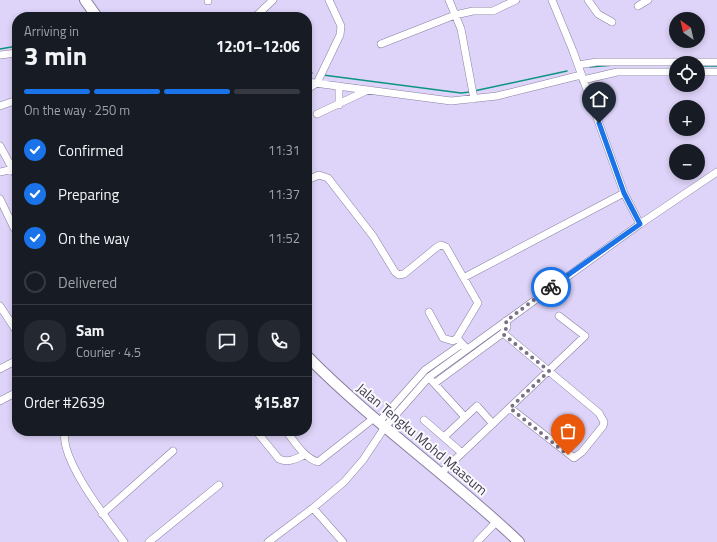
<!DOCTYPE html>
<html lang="en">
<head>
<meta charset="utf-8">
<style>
  body { margin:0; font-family:"Titillium Web",sans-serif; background:#242831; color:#f1f3f6; height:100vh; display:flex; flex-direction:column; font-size:15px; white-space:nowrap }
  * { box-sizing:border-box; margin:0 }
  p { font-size:13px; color:#9ea1a6 }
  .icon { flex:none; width:22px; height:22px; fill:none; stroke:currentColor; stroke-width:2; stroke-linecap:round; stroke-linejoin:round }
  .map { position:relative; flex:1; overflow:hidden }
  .panel { position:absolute; left:12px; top:12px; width:300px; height:424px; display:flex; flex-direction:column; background:#171b24; border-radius:16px; box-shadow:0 2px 6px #0003 }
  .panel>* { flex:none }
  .needle { width:26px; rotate:326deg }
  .controls { position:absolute; left:669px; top:12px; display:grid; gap:8px }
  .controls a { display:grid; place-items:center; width:36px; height:36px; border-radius:50%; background:#171b24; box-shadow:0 2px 6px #0003; font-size:20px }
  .pin { position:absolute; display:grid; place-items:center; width:34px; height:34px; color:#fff; margin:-41px -17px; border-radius:50% 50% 50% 0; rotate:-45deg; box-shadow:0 0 4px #0007 }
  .pin .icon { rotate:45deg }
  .courier { position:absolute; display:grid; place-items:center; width:40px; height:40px; margin:-20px; border:3px solid #1a73e8; border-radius:50%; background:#fff; color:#222; box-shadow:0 1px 5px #0007 }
  .head em { font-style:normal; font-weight:700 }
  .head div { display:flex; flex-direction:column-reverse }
  .head { display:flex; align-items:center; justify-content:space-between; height:68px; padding:0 12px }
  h1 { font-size:26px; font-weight:700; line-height:30px }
  .bar { display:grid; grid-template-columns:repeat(4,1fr); gap:6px 4px; align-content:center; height:48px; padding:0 12px }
  .bar i { height:5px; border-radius:3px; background:#363941 }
  .bar .selected { background:#1a73e8 }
  .bar p { grid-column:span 4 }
  .line { display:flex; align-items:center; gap:10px; padding:0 12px; border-top:1px solid #363941 }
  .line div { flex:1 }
  .round { display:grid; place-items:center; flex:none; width:42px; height:42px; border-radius:16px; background:#242831 }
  ol { padding:0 12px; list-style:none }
  li { display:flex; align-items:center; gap:12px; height:44px }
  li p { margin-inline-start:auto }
  li .icon { padding:4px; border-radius:50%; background:#1a73e8; color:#fff; stroke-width:4 }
  li:last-child { color:#9ea1a6 }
  li i { width:22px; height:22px; border:2px solid #363941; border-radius:50% }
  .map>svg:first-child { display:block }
</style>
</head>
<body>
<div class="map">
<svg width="717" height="542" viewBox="0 0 717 542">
  <rect width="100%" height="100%" fill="#ded3f8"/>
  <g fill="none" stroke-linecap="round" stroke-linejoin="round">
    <path stroke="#0c9582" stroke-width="1.5" d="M0 49 17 46
      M698 66H717
      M590 67 614 65
      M307 73H312
      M323 75 461 93 470 92
      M474 91 567 71"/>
    <g stroke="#897fa0" stroke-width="8">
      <path id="minor" d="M208 0V1
        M449 0 461 29 474 99
        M552 0 573 51 624 193 640 224
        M588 0 598 14 612 22
        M638 6 648 0
        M255 17 273 0
        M381 44 455 15 473 11H493L516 0
        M0 55 17 53
        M578 65 597 62H717
        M698 72H717
        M583 80 617 72H676
        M307 82 451 101 497 96 581 75
        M307 89 317 83 340 35 341 26 329 0
        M339 105V86
        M0 106 17 100
        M317 114 368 90
        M0 146 17 177
        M0 172 13 169
        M307 180 319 175 328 178 373 236 395 272 399 275 404 274 437 247 441 245 446 247 478 303 457 338 467 349
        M0 199 14 228
        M465 277 624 193
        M0 306 17 332
        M429 312 443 338 453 341 457 338
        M503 333 599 413 604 422 603 426 582 452 574 458 510 408
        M0 369 17 360
        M432 381 464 416
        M435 383 503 333 507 327 506 321
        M0 401 17 392
        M424 420 462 453
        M379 422 425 370 462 344
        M65 431C59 459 107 519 124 542
        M256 431 279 459C288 463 296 459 304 455
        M286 431C296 443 303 457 318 462L374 418
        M444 437 477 406 493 424
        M441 473 585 336 559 316
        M313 508 343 542
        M102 514 173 451
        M149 542 219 485
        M268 542 313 508 344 482 363 460 385 427 429 377 640 224 717 172
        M477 542 497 521"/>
    </g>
    <g stroke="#897fa0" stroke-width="12">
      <path id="secondary" d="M85 0 97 17
        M307 356C373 423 451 477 519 542"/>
    </g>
    <use href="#minor" stroke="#fff" stroke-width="7"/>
    <use href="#secondary" stroke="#fff" stroke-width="10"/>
  </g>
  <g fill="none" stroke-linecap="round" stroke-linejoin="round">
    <path stroke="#777086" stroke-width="4" stroke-dasharray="0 7.2" d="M551 287 506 321 507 327 503 334 549 371 510 408 568 455"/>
    <path stroke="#1a73e8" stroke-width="5" d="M551 287 640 224 624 193 599 123"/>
  </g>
  <g text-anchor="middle" stroke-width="4" stroke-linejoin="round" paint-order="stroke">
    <g font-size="14" fill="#3f3a49" stroke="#fbfafe">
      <text transform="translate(422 439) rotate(40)" y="5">Jalan Tengku Mohd Maasum</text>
    </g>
  </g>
</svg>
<div class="controls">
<a><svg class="needle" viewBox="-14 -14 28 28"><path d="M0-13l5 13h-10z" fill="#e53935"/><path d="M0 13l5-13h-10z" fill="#9ea1a6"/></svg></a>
<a><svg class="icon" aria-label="locate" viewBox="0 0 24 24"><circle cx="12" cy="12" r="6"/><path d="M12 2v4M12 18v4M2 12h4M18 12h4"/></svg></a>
<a>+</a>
<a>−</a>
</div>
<div class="pin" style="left:568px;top:455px;background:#ea580c"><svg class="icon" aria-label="bag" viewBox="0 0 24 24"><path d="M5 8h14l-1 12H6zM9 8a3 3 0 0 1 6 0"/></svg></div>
<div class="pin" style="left:599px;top:123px;background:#1f2937"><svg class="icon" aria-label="home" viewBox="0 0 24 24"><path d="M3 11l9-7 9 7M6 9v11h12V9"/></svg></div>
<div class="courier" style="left:551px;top:287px"><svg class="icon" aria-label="bike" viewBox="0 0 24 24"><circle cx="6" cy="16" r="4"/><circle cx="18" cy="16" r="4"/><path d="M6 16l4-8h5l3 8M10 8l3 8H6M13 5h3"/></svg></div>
<section class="panel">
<div class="head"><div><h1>3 min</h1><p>Arriving in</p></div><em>12:01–12:06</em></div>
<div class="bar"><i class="selected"></i><i class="selected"></i><i class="selected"></i><i></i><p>On the way · 250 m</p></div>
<ol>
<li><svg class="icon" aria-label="check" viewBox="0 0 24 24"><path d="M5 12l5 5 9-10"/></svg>Confirmed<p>11:31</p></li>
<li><svg class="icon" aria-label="check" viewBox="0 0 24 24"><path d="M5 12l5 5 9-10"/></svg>Preparing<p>11:37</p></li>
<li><svg class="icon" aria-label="check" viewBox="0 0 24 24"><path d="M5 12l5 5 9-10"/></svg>On the way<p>11:52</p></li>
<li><i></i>Delivered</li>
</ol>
<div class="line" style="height:72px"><a class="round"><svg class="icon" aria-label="person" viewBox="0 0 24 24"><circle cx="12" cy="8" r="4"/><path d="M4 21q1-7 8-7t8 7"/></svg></a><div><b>Sam</b><p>Courier · 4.5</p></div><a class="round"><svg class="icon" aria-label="chat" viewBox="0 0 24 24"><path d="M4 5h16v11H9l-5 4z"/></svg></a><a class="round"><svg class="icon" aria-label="phone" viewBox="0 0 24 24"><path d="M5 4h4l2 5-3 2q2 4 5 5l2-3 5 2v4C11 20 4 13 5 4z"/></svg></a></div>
<div class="line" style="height:52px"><div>Order #2639</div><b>$15.87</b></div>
</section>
</div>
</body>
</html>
